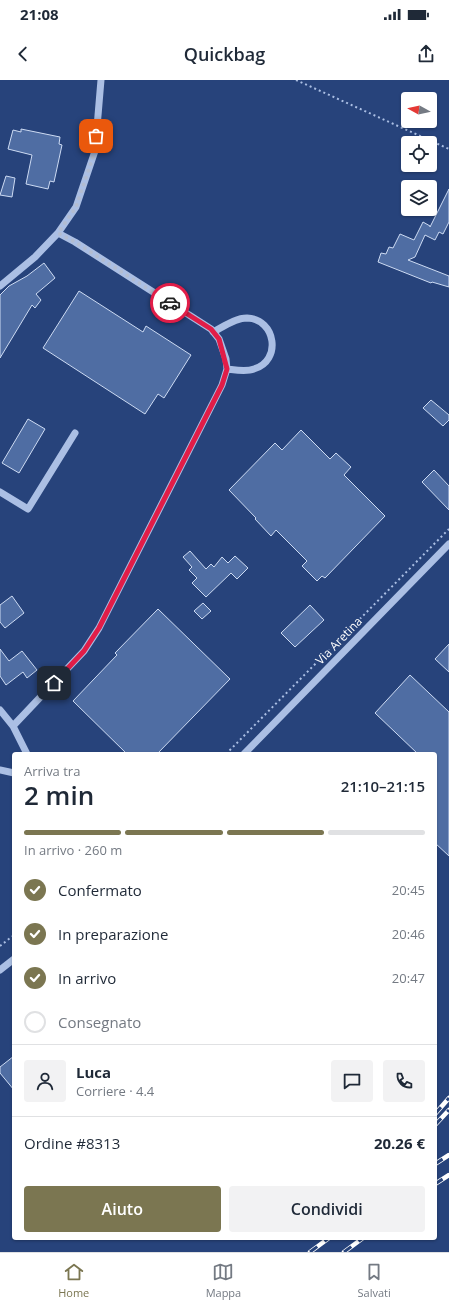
<!DOCTYPE html>
<html lang="it">
<head>
<meta charset="utf-8">
<style>
  body { margin:0; font-family:"Open Sans",sans-serif; background:#f2f2f3; color:#1f2937; height:100vh; display:flex; flex-direction:column; font-size:15px; white-space:nowrap }
  * { box-sizing:border-box; margin:0 }
  p { font-size:13px; color:#747a83 }
  .icon { flex:none; width:22px; height:22px; fill:none; stroke:currentColor; stroke-width:2; stroke-linecap:round; stroke-linejoin:round }
  .map { position:relative; flex:1; overflow:hidden }
  .sheet { position:absolute; left:12px; top:672px; width:425px; height:488px; display:flex; flex-direction:column; background:#fff; border-radius:4px; box-shadow:0 1px 3px #0004 }
  .sheet>* { flex:none }
  .needle { width:26px; rotate:278deg }
  .controls { position:absolute; left:401px; top:12px; display:grid; gap:8px }
  .controls a { display:grid; place-items:center; width:36px; height:36px; border-radius:4px; background:#fff; box-shadow:0 1px 3px #0004; font-size:20px }
  .pin { position:absolute; display:grid; place-items:center; width:34px; height:34px; color:#fff; margin:-17px; border-radius:8px; box-shadow:0 2px 6px #0006 }
  .courier { position:absolute; display:grid; place-items:center; width:40px; height:40px; margin:-20px; border:3px solid #e11d48; border-radius:50%; background:#fff; color:#222; box-shadow:0 1px 5px #0007 }
  .headline em { font-style:normal; font-weight:600 }
  .headline div { display:flex; flex-direction:column-reverse }
  .headline { display:flex; align-items:center; justify-content:space-between; height:68px; padding:0 12px }
  h1 { font-size:26px; font-weight:600; line-height:30px }
  .bar { display:grid; grid-template-columns:repeat(4,1fr); gap:6px 4px; align-content:center; height:48px; padding:0 12px }
  .bar i { height:5px; border-radius:3px; background:#e0e1e3 }
  .bar .current { background:#7b7651 }
  .bar p { grid-column:span 4 }
  .line { display:flex; align-items:center; gap:10px; padding:0 12px; border-top:1px solid #e0e1e3 }
  .line div { flex:1 }
  .round { display:grid; place-items:center; flex:none; width:42px; height:42px; border-radius:4px; background:#f2f2f3 }
  ol { padding:0 12px; list-style:none }
  li { display:flex; align-items:center; gap:12px; height:44px }
  li p { margin-inline-start:auto }
  li .icon { padding:4px; border-radius:50%; background:#7b7651; color:#fff; stroke-width:4 }
  li:last-child { color:#747a83 }
  li i { width:22px; height:22px; border:2px solid #e0e1e3; border-radius:50% }
  .cta { display:flex; gap:8px; margin-top:auto; padding:8px 12px }
  .cta a { flex:1; height:46px; border-radius:4px; background:#7b7651; color:#fff; font-size:16px; font-weight:600; line-height:46px; text-align:center }
  .cta a+a { background:#f2f2f3; color:#1f2937 }
  .status { display:flex; justify-content:space-between; align-items:center; height:28px; padding:0 20px; background:#fff; direction:ltr }
  .status svg { height:11px; fill:currentColor }
  header { display:flex; justify-content:space-between; align-items:center; height:52px; padding:0 12px; background:#fff; font-size:18px; font-weight:600 }
  .tab-bar { display:flex; justify-content:space-around; align-items:center; height:56px; border-top:1px solid #e0e1e3; background:#fff; font-size:11px; color:#747a83 }
  .tab-bar a { display:grid; justify-items:center; gap:2px }
  .tab-bar .current { color:#7b7651 }
  .map>svg:first-child { display:block }
</style>
</head>
<body>
<div class="status"><b>21:08</b><svg viewBox="0 0 49 12"><path d="M0 12V9h3v3zM5 12V6h3v6zM10 12V3h3v9zM15 12V0h3v12zM26 1h20v11H26zM47 4h2v5h-2z"/></svg></div>
<header><svg class="icon" aria-label="back" viewBox="0 0 24 24"><path d="M15 5l-7 7 7 7"/></svg>Quickbag<svg class="icon" aria-label="share" viewBox="0 0 24 24"><path d="M12 15V3M7 8l5-5 5 5M5 13v7h14v-7"/></svg></header>
<div class="map">
<svg width="449" height="1172" viewBox="0 0 449 1172">
  <rect width="100%" height="100%" fill="#27437b"/>
  <path fill="#4f6da3" stroke="#cddbf3" d="M21 49 60 57 59 64 62 65 54 102 50 101 48 109 26 104 32 75 8 69 13 50 21 52Z
    M6 96 15 98 12 117 0 115Z
    M449 109V142L443 154 439 152 435 160 425 155 415 177 408 180 449 196V207L432 202 431 203 378 182 381 173 386 174 389 167 393 168 400 154 414 160 423 142 430 146V147Z
    M44 183 55 198 36 214 41 220 35 228 32 225 0 278V215L9 206 27 196Z
    M79 211 143 252 146 246 191 275 164 318 158 314 145 334 43 268Z
    M431 320 449 335V340L443 346 423 328Z
    M28 339 45 349 19 393 2 383Z
    M301 350 330 379 336 373 351 387 344 395 385 436 325 498 322 496 317 501 302 486 307 481 276 450 271 456 255 439 256 438 229 410 275 363 282 370Z
    M434 390 449 406V430L422 402Z
    M190 471 206 489 211 484 214 487 222 477 228 483 235 476 248 488 237 499 231 493 206 517 192 503 197 498 189 490 192 487 183 477Z
    M12 516 24 533 5 548 0 542V525Z
    M203 523 211 531 202 539 194 531Z
    M310 525 324 540 295 567 281 553Z
    M158 529 230 599 157 674H127L73 621 117 575 115 573Z
    M449 564V592L435 579Z
    M0 569 9 581 22 571 37 590 27 598 23 592 6 605 0 596Z
    M410 595 449 632V776L435 763V674H418L375 633Z
    M14 976V1010L0 993V987Z"/>
  <g fill="none" stroke-linecap="round" stroke-linejoin="round">
    <path stroke="#abbfe4" stroke-width="2" stroke-dasharray="2 3" stroke-linecap="butt" d="M296 0 449 69
      M226 674 449 449
      M0 866 14 855"/>
    <path stroke="#abbfe4" stroke-width="7" d="M0 206 35 177 58 153 76 127 95 71 101 0
      M213 252C223 247 235 238 247 238 276 239 282 281 254 289 246 292 236 290 227 289
      M0 412 28 429 75 353
      M0 630 13 646 27 674
      M13 646 84 571 99 548 222 305 227 289 226 279 219 259 211 249 75 162 58 153
      M244 674 449 464
      M0 690 14 693
      M0 890 14 879"/>
    <g stroke="#fff" stroke-width="4.5">
      <path id="rail" d="M435 1034 449 1018
        M435 1045 449 1030
        M435 1084 449 1075
        M435 1104 449 1095
        M310 1172 329 1158
        M344 1172 363 1158"/>
    </g>
    <use href="#rail" stroke="#27437b" stroke-width="3" stroke-dasharray="9" stroke-linecap="butt"/>
  </g>
  <g fill="none" stroke-linecap="round" stroke-linejoin="round">
    <path stroke="#b3bdd1" stroke-width="4" stroke-dasharray="0 7.2" d="M96 56 95 71 76 127 58 153 75 162 170 223"/>
    <path stroke="#e11d48" stroke-width="5" d="M54 603 84 571 99 548 222 305 227 289 219 259 211 249 170 223"/>
  </g>
  <g text-anchor="middle" stroke-width="3" stroke-linejoin="round" paint-order="stroke">
    <g font-size="12" fill="#fff" stroke="#27437b">
      <text transform="translate(339 561) rotate(-46)" y="4">Via Aretina</text>
    </g>
  </g>
</svg>
<div class="controls">
<a><svg class="needle" viewBox="-14 -14 28 28"><path d="M0-13l5 13h-10z" fill="#e53935"/><path d="M0 13l5-13h-10z" fill="#747a83"/></svg></a>
<a><svg class="icon" aria-label="locate" viewBox="0 0 24 24"><circle cx="12" cy="12" r="6"/><path d="M12 2v4M12 18v4M2 12h4M18 12h4"/></svg></a>
<a><svg class="icon" aria-label="layers" viewBox="0 0 24 24"><path d="M12 4l9 5-9 5-9-5zM3 14l9 5 9-5"/></svg></a>
</div>
<div class="pin" style="left:96px;top:56px;background:#ea580c"><svg class="icon" aria-label="bag" viewBox="0 0 24 24"><path d="M5 8h14l-1 12H6zM9 8a3 3 0 0 1 6 0"/></svg></div>
<div class="pin" style="left:54px;top:603px;background:#1f2937"><svg class="icon" aria-label="home" viewBox="0 0 24 24"><path d="M3 11l9-7 9 7M6 9v11h12V9"/></svg></div>
<div class="courier" style="left:170px;top:223px"><svg class="icon" aria-label="car" viewBox="0 0 24 24"><path d="M5 17H2v-5l4-1 3-4h7l3 4 3 1v5h-3M9 17h6M6 11h13"/><circle cx="7" cy="17" r="2"/><circle cx="17" cy="17" r="2"/></svg></div>
<section class="sheet">
<div class="headline"><div><h1>2 min</h1><p>Arriva tra</p></div><em>21:10–21:15</em></div>
<div class="bar"><i class="current"></i><i class="current"></i><i class="current"></i><i></i><p>In arrivo · 260 m</p></div>
<ol>
<li><svg class="icon" aria-label="check" viewBox="0 0 24 24"><path d="M5 12l5 5 9-10"/></svg>Confermato<p>20:45</p></li>
<li><svg class="icon" aria-label="check" viewBox="0 0 24 24"><path d="M5 12l5 5 9-10"/></svg>In preparazione<p>20:46</p></li>
<li><svg class="icon" aria-label="check" viewBox="0 0 24 24"><path d="M5 12l5 5 9-10"/></svg>In arrivo<p>20:47</p></li>
<li><i></i>Consegnato</li>
</ol>
<div class="line" style="height:72px"><a class="round"><svg class="icon" aria-label="person" viewBox="0 0 24 24"><circle cx="12" cy="8" r="4"/><path d="M4 21q1-7 8-7t8 7"/></svg></a><div><b>Luca</b><p>Corriere · 4.4</p></div><a class="round"><svg class="icon" aria-label="chat" viewBox="0 0 24 24"><path d="M4 5h16v11H9l-5 4z"/></svg></a><a class="round"><svg class="icon" aria-label="phone" viewBox="0 0 24 24"><path d="M5 4h4l2 5-3 2q2 4 5 5l2-3 5 2v4C11 20 4 13 5 4z"/></svg></a></div>
<div class="line" style="height:52px"><div>Ordine #8313</div><b>20.26 €</b></div>
<div class="cta"><a>Aiuto</a><a>Condividi</a></div>
</section>
</div>
<nav class="tab-bar">
<a class="current"><svg class="icon" aria-label="home" viewBox="0 0 24 24"><path d="M3 11l9-7 9 7M6 9v11h12V9"/></svg>Home</a>
<a><svg class="icon" aria-label="map" viewBox="0 0 24 24"><path d="M3 6l6-2 6 2 6-2v14l-6 2-6-2-6 2zM9 4v14M15 6v14"/></svg>Mappa</a>
<a><svg class="icon" aria-label="saved" viewBox="0 0 24 24"><path d="M7 4h10v16l-5-4-5 4z"/></svg>Salvati</a>
</nav>
</body>
</html>
